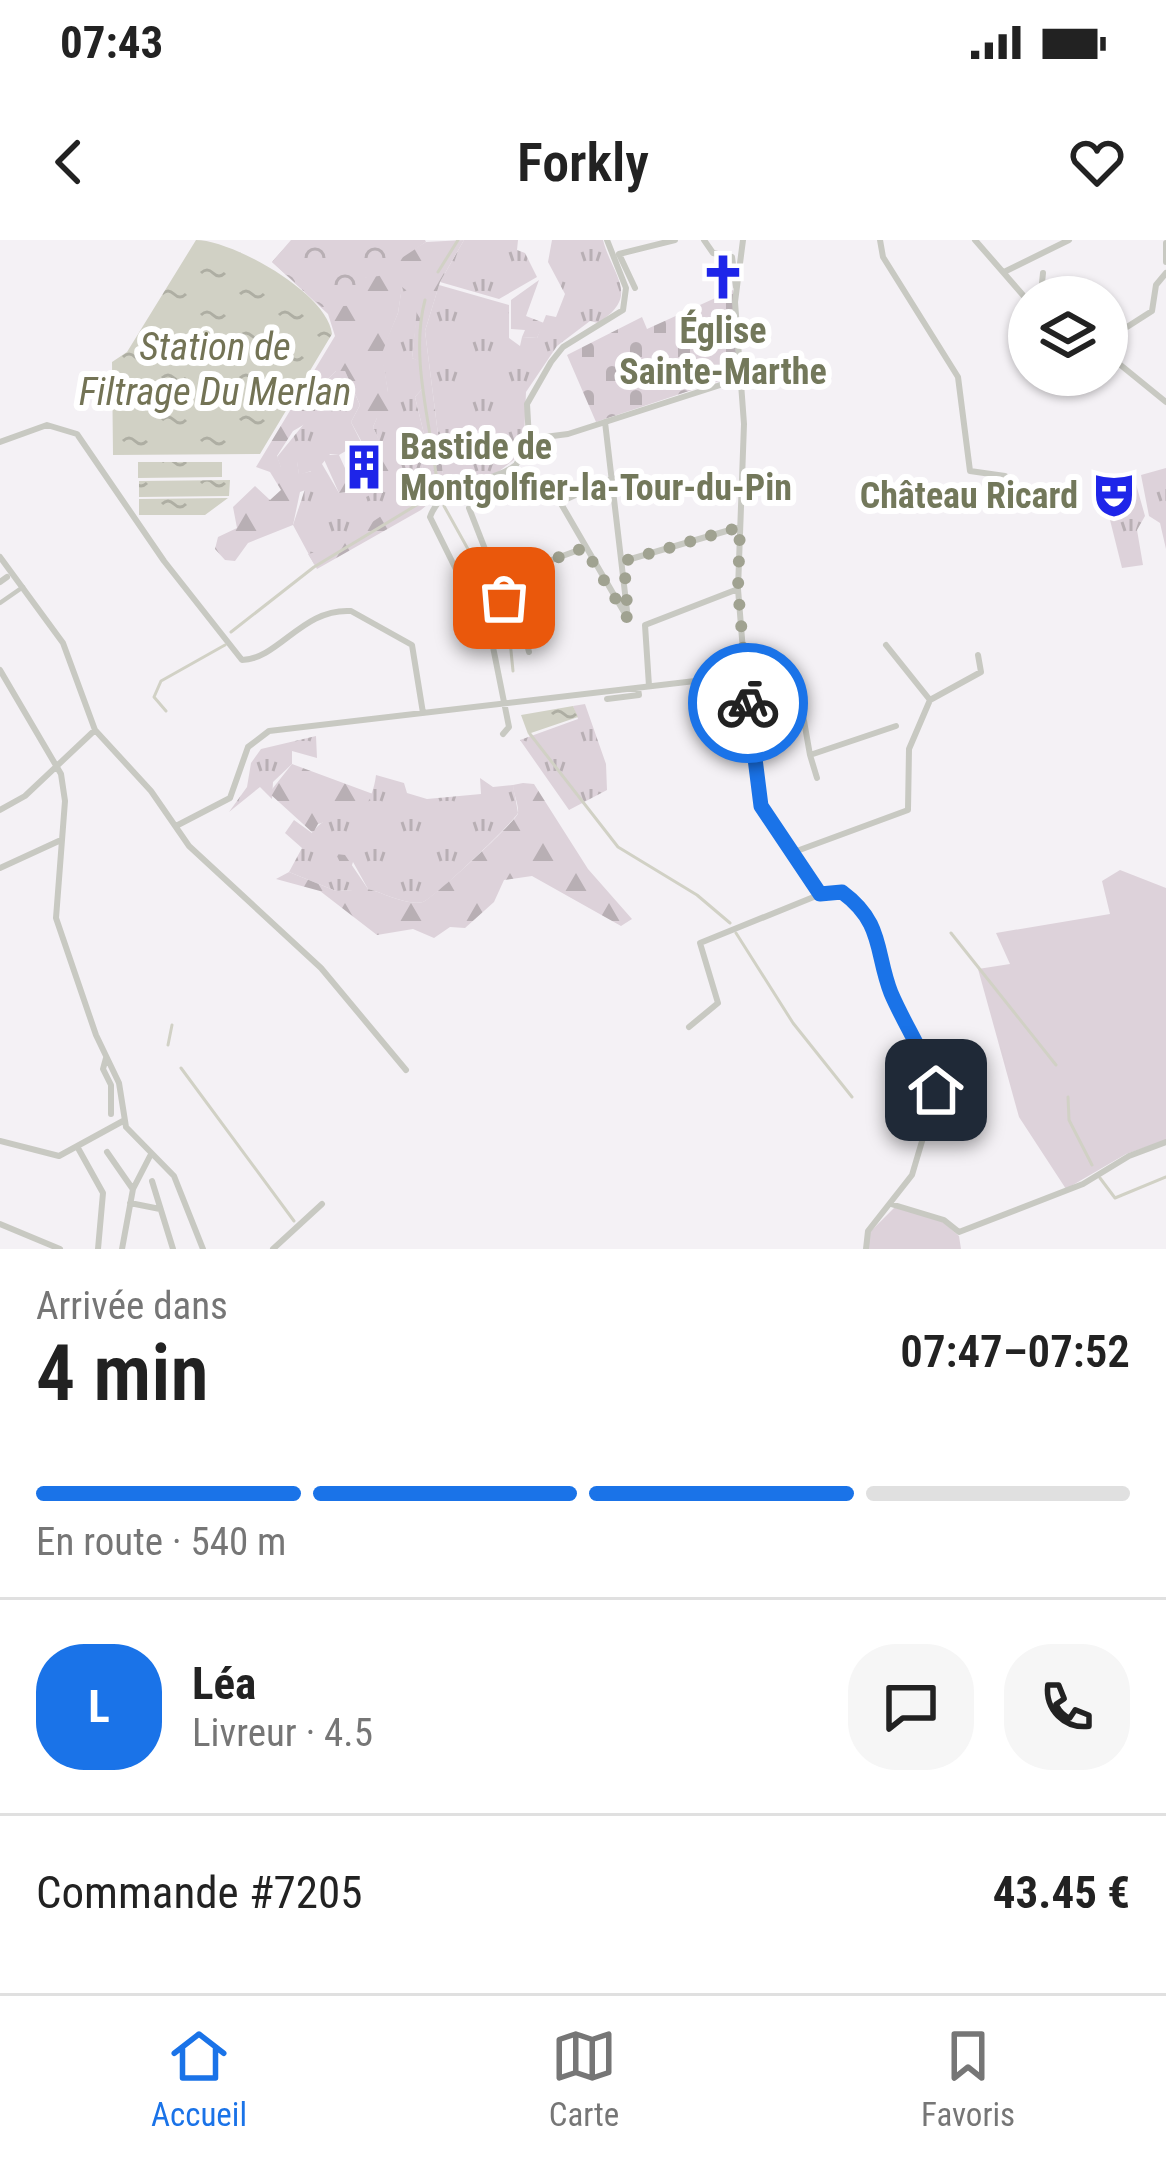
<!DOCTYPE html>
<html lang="fr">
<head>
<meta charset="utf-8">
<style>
  body { margin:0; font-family:"Roboto Condensed",sans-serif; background:#f6f6f6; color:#222; height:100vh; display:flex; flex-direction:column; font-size:45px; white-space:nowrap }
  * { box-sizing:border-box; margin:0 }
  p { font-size:39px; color:#767676 }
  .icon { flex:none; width:66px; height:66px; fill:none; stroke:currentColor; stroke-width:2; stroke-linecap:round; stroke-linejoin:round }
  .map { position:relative; height:1009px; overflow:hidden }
  .drawer { display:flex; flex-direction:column; background:#fff; flex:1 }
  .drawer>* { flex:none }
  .fabs { position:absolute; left:1008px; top:36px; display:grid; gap:24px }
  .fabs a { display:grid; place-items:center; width:120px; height:120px; border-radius:50%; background:#fff; box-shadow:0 3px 9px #0004; font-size:60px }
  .pin { position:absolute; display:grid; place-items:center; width:102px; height:102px; color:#fff; margin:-51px; border-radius:24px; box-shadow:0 6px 18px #0006 }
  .courier { position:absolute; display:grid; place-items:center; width:120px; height:120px; margin:-60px; border:9px solid #1a73e8; border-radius:50%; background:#fff; color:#222; box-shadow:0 3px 15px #0007 }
  .headline em { font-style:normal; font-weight:600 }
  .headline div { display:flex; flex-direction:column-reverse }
  .headline { display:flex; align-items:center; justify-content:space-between; height:204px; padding:0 36px }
  h1 { font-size:78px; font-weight:600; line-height:90px }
  .bar { display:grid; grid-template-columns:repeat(4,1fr); gap:18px 12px; align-content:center; height:144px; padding:0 36px }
  .bar i { height:15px; border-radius:9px; background:#e0e0e0 }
  .bar .on { background:#1a73e8 }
  .bar p { grid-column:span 4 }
  .line { display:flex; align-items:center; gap:30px; padding:0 36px; border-top:3px solid #e0e0e0 }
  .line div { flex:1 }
  .round { display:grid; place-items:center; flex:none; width:126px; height:126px; border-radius:48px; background:#f6f6f6 }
  .status { display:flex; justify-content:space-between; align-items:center; height:84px; padding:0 60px; background:#fff; direction:ltr }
  .status svg { height:33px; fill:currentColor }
  header { display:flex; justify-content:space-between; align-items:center; height:156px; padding:0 36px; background:#fff; font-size:54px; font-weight:600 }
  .tabs { display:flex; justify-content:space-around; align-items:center; height:168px; border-top:3px solid #e0e0e0; background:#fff; font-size:33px; color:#767676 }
  .tabs a { display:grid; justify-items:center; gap:6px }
  .tabs .on { color:#1a73e8 }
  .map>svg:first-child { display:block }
</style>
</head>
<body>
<div class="status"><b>07:43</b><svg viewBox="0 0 49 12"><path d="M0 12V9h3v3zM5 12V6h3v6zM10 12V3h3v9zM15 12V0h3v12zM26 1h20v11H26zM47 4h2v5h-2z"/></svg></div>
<header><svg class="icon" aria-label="back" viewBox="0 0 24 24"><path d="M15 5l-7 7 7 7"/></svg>Forkly<svg class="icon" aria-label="heart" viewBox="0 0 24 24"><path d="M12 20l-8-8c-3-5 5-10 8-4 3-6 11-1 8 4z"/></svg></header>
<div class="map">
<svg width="1166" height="1009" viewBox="0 0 1166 1009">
  <defs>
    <pattern id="grass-tufts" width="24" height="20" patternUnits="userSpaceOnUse" patternTransform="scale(3)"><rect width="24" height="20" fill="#ddd2da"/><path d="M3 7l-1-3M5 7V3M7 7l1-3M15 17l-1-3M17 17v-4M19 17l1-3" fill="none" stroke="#b8afb4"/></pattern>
    <pattern id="forest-firs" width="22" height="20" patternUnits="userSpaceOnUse" patternTransform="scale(3)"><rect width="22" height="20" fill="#ddd2da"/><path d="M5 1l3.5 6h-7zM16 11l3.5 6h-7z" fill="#b8afb4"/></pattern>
    <pattern id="cemetery-stones" width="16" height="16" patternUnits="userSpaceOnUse" patternTransform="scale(3)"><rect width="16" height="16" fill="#ddd2da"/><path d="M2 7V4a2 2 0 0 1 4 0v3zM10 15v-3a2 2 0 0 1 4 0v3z" fill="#b8afb4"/></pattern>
    <pattern id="park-crowns" width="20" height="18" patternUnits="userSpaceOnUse" patternTransform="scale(3)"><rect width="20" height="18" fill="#ddd2da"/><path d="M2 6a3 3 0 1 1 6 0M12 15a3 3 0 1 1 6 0" fill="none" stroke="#b8afb4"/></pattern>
    <pattern id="water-ripples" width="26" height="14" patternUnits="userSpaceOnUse" patternTransform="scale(3)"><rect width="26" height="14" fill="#d1d1c5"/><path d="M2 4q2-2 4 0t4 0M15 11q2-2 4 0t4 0" fill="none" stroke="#aeaea3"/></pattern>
  </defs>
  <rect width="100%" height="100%" fill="#f4f1f5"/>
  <path fill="url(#grass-tufts)" d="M464 0H518L517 10 525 13 537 37 499 59 440 42Z
    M552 0H603C613 38 641 55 598 83L590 81 557 106 526 152 524 199 515 219 498 232 445 250 425 91 439 45 509 65V98L520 106 522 97 537 98 546 75 556 77 565 54 548 22Z
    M402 45 419 59 412 118 420 121 423 148 415 157 424 194 422 249 314 324 293 285 311 231 299 235 297 222 281 228 277 217 321 163 324 143 336 131H345L360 165 351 182 361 202 339 215 330 214 322 224 339 253 381 251 380 203 373 187 388 152 381 113 398 73Z
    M1166 228V309L1160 283 1149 276 1141 235Z
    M1134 237 1145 276 1137 290 1143 325 1122 328 1101 244Z
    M585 464 606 524 607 550 569 570 520 500 578 479 573 466Z
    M316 496 317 518 292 511V524L273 542 272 559 260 547 229 572 247 547 251 523 261 509Z
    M376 535 404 543 407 553 427 559 481 554 480 538 493 547 513 545 518 573C512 584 432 660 423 662 407 666 384 653 368 649L353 622 348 637 354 650 336 651 289 632 302 608 285 593 294 580 312 593C335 561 369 590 376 535Z"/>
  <path fill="url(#forest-firs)" d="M292 0 365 38 426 2 464 0 440 42 425 91 445 250 421 270 317 329 308 314 333 308 422 249 424 194 415 157 423 148 420 122 412 118 418 59 402 47 398 73 382 113 388 152 397 158 405 177 400 187 387 188 377 178 373 187 395 234 391 245 366 257 357 251 339 253 322 215H339L350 239 362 241 378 232 351 182 360 165 345 131H336L324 143 312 180 293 191 277 216 281 227 297 221 299 234 313 231 308 249 300 252 293 285 248 303 235 321 225 320 215 309 218 297 237 288 233 267 255 246 270 260 281 250 270 232 256 227 335 96 328 74 272 22Z
    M539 40 526 76 544 83 537 98 522 97 525 90 511 89V60Z
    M292 524 373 554 362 571 318 584 313 593 269 553Z
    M523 543 534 544 588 629 632 679 621 686 532 636 504 640 494 662 465 688 450 687 434 698 413 689 377 695 320 651 276 639 289 632 336 651 353 650 336 614 345 615 368 649C384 653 407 666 423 662 431 660 518 580 518 573 519 565 513 553 513 545Z"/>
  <path fill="url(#cemetery-stones)" d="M733 50 737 135 596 182 567 115 642 77 647 89Z"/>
  <path fill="url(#park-crowns)" d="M291 0H425L426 2 394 23 392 34 365 38 366 65 322 67 272 22Z"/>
  <path fill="#ddd2da" d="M1120 630 1166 648V900L1126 914 1066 949 1019 877 978 729 1010 724 996 693 1110 674 1102 641Z
    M895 967 943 982 959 996 961 1009H868L869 993Z"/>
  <path fill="url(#water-ripples)" d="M196 0C232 0 328 53 332 94L260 214 113 215 112 122 127 112Z
    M138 222H222V237L138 238Z
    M230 240 229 256 139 257V241Z
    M228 258 205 275H139V259Z
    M573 466 578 477 528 494 521 475Z"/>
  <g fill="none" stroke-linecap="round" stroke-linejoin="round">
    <path stroke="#d1d1c5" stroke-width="3" d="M438 32 458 0
      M444 266 508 381 513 431
      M231 392 314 327 438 252C433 190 409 120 425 60
      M166 471 154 457 161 441 225 405
      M530 494 618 607 697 655 730 683
      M736 693 793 783 852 857
      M951 693 1056 825
      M168 805 172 785
      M181 828 294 981
      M1068 857 1069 880 1092 925
      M1100 938 1115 958 1166 937"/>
    <path stroke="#c8c9c2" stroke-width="4.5" d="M0 363 23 347"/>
    <path stroke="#c8c9c2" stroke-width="6" d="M704 0 713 13 732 17 736 47
      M743 0 735 62 744 184 738 349 752 522 761 566 819 654
      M880 0 883 17 958 137 970 231 1005 236
      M975 0 1029 62
      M1166 3V22
      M1004 32 1069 0
      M1043 33 1042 43 1059 57
      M635 48 619 14 675 0
      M1062 57 1077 49 1085 57
      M1107 83 1127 87 1152 71 1156 45 1166 33
      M1107 114 1166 162
      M605 182 628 379
      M529 199 568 194 742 138
      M0 202 47 185 77 194 164 321 242 420C279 419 302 368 351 371L412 405 423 473
      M613 238 560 262 628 379
      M469 268 504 358 521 381 529 412
      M0 317 63 403 95 490 151 551 189 606 321 728 406 830
      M624 321 740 287
      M498 340 584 308
      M0 342 7 337
      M0 430 61 534 65 561 56 678 96 795 119 843 126 887 174 936 203 1009
      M649 446 645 385 738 349
      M607 459 639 455 638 449
      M930 460 981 432 978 415
      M750 464 800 458 810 515 896 486
      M503 494 509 487 492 402 430 277C444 239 488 246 516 225L529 199 527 164 551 122 563 107 623 70 626 48 607 0
      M810 515 817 538
      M0 570 25 556 95 490
      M176 586 230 558 248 507 269 491 746 435
      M794 612 908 570 909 509 930 460 886 405
      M0 628 61 600
      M689 787 718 763 700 703 826 652 848 655 883 708 890 750 928 821 936 854 912 935 868 991 866 1009
      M106 818 103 829 111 845V874
      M0 901 59 916 123 881
      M78 908 103 953 98 1009
      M107 912 132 948
      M152 941 173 1009
      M130 963 160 969
      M891 964 944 980 959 992 1083 944 1129 916 1166 902
      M0 984 60 1009
      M122 1009 133 949 150 916
      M273 1009 322 964"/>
  </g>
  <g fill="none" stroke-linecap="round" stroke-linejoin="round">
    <path stroke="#a0a291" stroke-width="12" stroke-dasharray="0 21.6" d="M504 358 496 340 584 308 628 379 624 321 740 287 738 349 748 463"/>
    <path stroke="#1a73e8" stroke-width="15" d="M748 463 761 566 820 654 842 652C884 683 875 712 891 753 905 786 925 814 936 850"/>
  </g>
  <defs>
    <g id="church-bare" transform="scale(3.6)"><path d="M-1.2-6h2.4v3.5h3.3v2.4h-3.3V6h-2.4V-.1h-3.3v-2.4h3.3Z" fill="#1e25e9" stroke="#fff" stroke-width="2.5" paint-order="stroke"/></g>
    <g id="building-bare" transform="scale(3.6)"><path d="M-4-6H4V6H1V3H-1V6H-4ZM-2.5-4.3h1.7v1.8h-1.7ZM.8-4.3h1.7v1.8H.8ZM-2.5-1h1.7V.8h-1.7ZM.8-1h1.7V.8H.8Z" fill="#1e25e9" stroke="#fff" stroke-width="2.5" paint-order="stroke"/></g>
    <g id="theatre-bare" transform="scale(3.6)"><path d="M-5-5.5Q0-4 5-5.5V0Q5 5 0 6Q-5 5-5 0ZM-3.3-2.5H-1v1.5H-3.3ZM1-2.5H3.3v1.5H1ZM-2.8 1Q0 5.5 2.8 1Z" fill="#1e25e9" stroke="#fff" stroke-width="2.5" paint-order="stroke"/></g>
  </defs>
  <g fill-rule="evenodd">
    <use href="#church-bare" x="723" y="37"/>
    <use href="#building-bare" x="364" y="227"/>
    <use href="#theatre-bare" x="1114" y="255"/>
  </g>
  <g text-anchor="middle" stroke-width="12" stroke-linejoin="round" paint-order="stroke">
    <g font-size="36" font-weight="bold" fill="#73785b" stroke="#fff">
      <text x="723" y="103">Église<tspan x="723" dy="41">Sainte-Marthe</tspan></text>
      <text x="400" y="219" text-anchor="start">Bastide de<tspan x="400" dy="41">Montgolfier-la-Tour-du-Pin</tspan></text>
      <text x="1078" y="268" text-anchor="end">Château Ricard</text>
    </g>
    <g font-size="39" font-style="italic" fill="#737355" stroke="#fff">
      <text x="215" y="120">Station de<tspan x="215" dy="45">Filtrage Du Merlan</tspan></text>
    </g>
  </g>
</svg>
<div class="fabs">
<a><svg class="icon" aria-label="layers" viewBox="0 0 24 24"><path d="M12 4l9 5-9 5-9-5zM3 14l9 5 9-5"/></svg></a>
</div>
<div class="pin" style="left:504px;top:358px;background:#ea580c"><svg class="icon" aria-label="bag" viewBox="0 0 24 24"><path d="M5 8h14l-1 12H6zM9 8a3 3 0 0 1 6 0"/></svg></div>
<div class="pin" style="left:936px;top:850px;background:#1f2937"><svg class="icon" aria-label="home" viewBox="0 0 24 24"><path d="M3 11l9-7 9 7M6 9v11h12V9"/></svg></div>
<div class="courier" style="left:748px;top:463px"><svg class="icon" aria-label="bike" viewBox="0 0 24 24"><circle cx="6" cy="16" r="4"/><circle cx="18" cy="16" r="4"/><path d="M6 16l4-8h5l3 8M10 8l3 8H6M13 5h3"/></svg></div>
</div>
<section class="drawer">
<div class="headline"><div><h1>4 min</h1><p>Arrivée dans</p></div><em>07:47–07:52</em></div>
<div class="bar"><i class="on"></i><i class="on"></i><i class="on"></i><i></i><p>En route · 540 m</p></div>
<div class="line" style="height:216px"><b class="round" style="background:#1a73e8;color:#fff">L</b><div><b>Léa</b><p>Livreur · 4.5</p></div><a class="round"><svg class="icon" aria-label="chat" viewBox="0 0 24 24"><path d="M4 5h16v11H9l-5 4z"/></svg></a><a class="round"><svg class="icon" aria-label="phone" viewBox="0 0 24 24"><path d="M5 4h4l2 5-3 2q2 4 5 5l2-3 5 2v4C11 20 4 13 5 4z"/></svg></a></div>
<div class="line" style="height:156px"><div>Commande #7205</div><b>43.45 €</b></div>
</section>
<nav class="tabs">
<a class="on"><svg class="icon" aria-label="home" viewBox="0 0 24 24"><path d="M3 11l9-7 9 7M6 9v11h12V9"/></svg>Accueil</a>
<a><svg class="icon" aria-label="map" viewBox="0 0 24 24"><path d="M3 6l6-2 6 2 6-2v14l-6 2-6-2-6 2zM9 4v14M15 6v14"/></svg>Carte</a>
<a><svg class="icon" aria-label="saved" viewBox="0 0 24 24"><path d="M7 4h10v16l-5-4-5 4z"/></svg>Favoris</a>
</nav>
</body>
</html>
